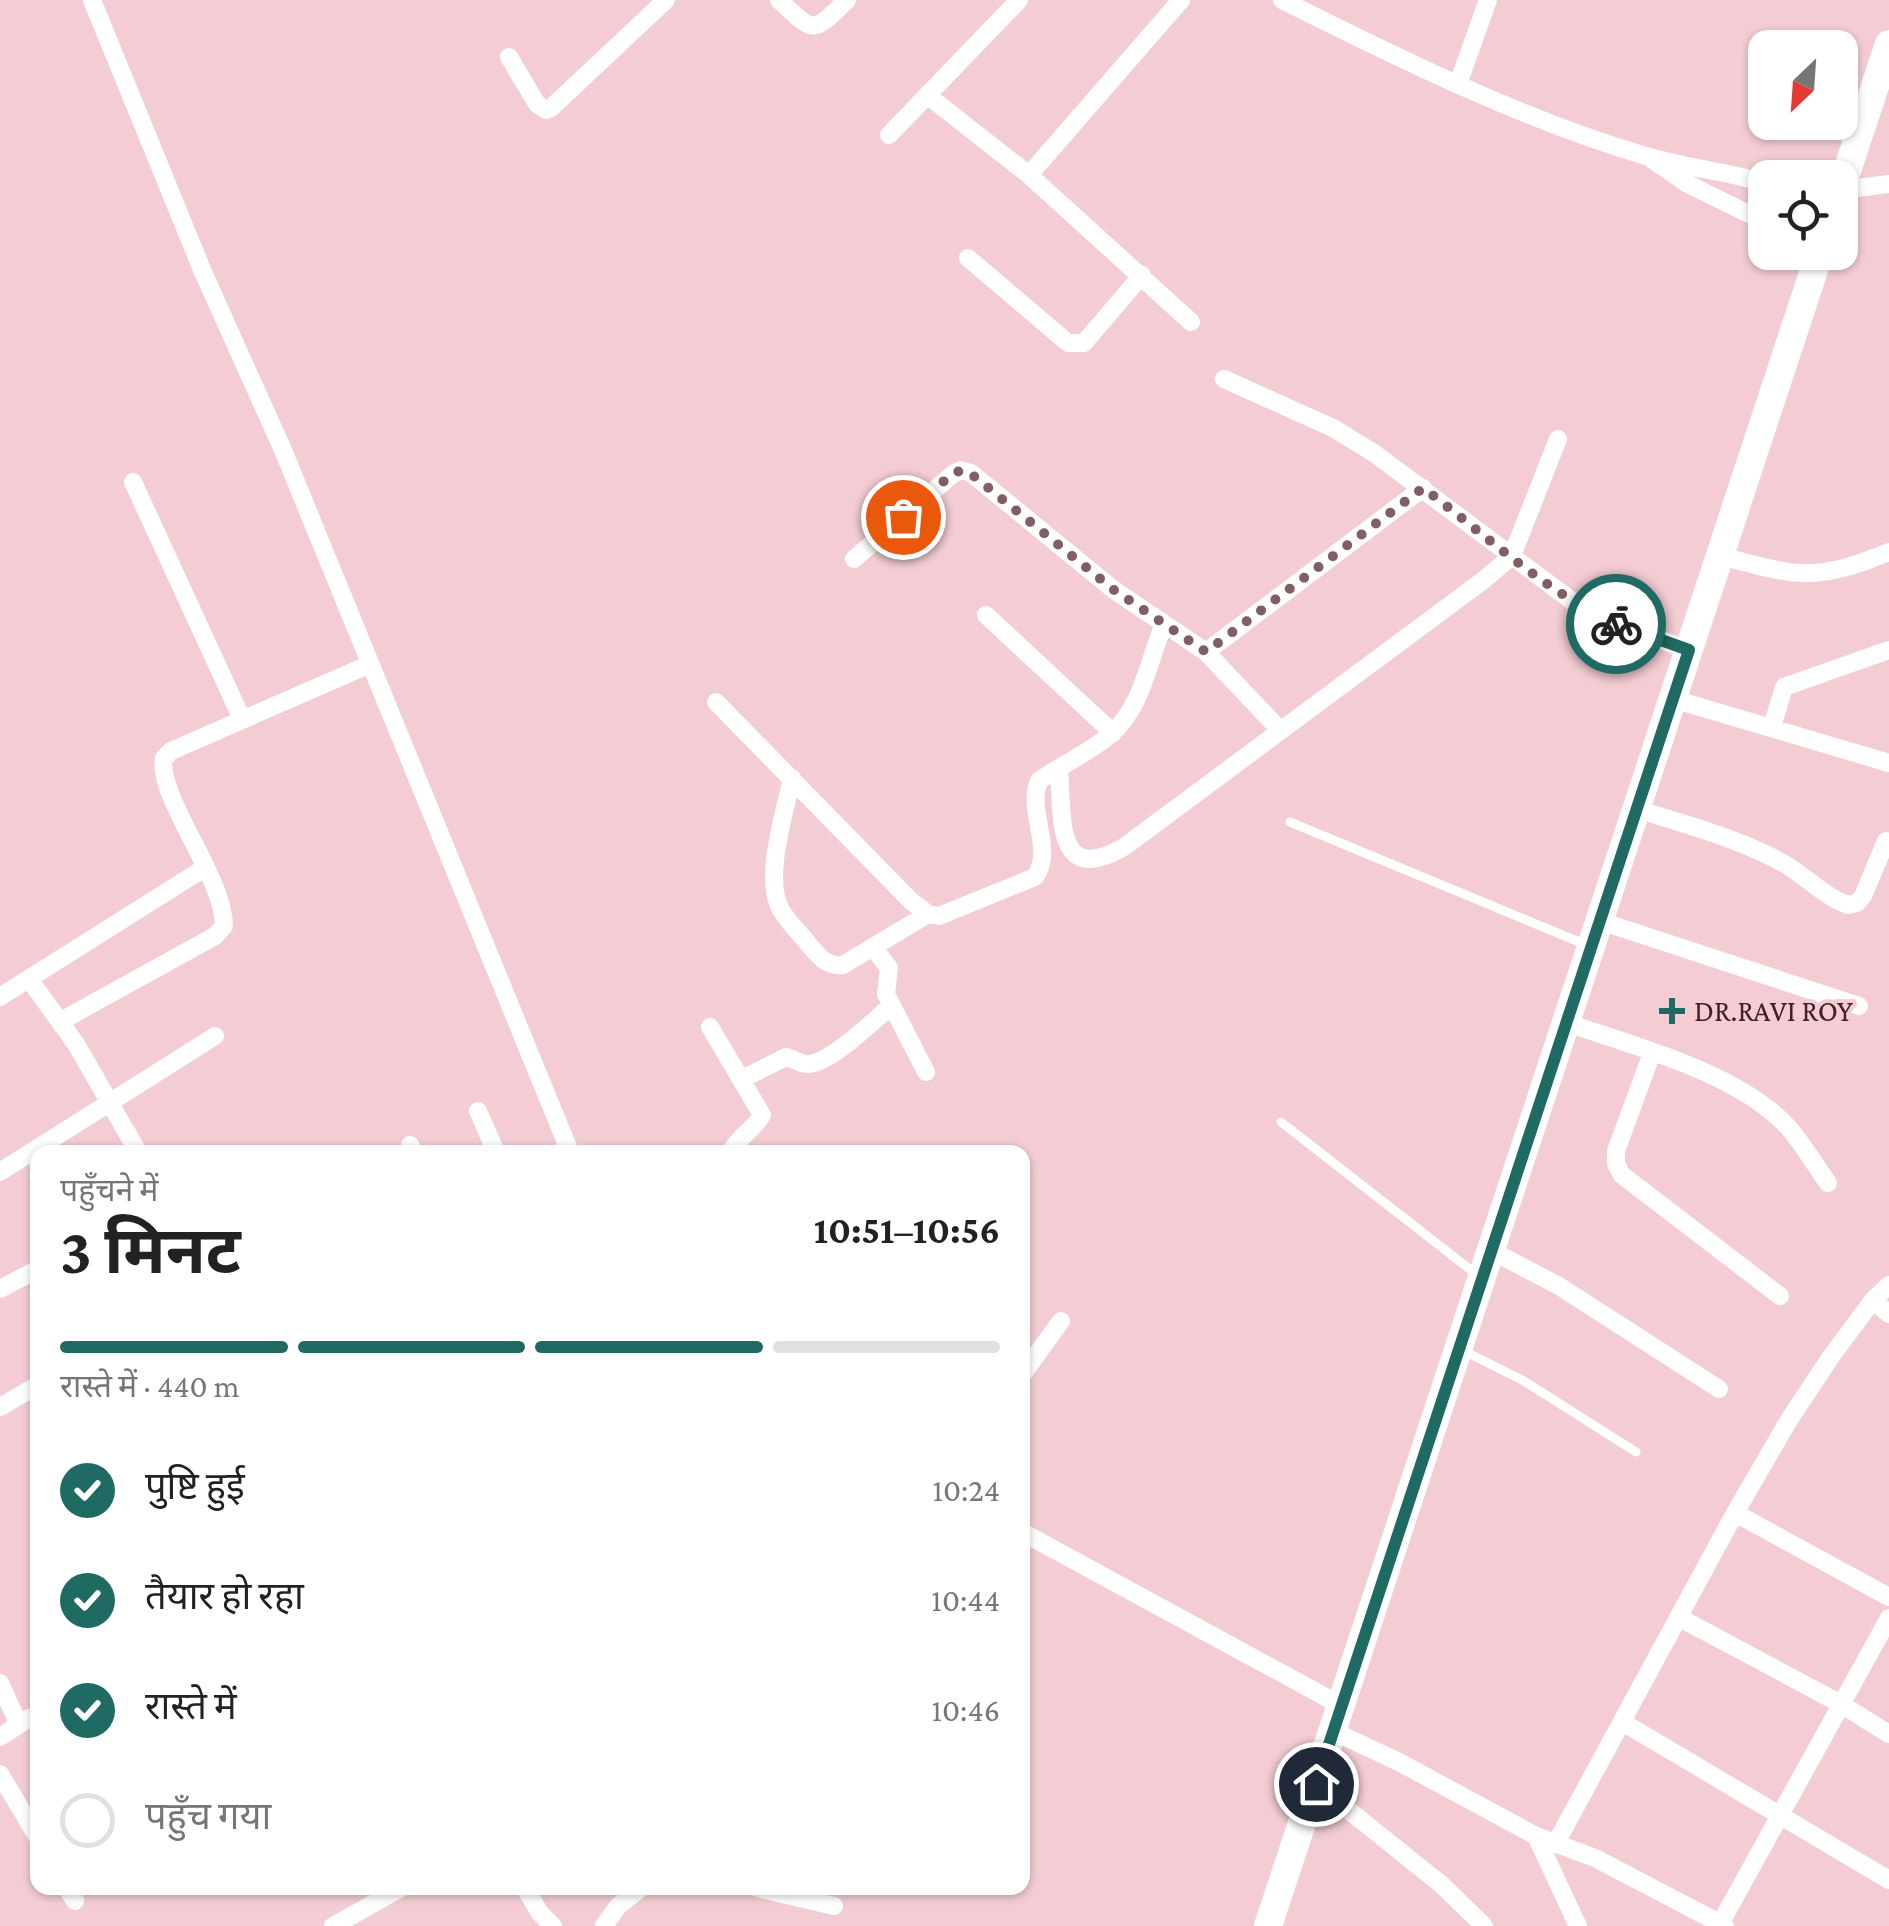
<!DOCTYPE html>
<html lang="hi">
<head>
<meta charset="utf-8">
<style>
  body { margin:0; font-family:"Crimson Pro","Noto Sans Devanagari",serif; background:#f6f6f6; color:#222; height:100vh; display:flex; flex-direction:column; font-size:38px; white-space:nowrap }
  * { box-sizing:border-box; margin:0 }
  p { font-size:32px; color:#767676 }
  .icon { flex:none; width:55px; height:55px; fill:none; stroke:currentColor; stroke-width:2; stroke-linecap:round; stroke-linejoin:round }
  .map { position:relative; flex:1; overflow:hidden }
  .side { position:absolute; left:30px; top:1145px; width:1000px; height:750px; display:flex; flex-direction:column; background:#fff; border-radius:20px; box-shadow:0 2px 8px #0004 }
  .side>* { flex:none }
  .needle { width:65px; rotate:205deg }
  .tools { position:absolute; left:1748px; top:30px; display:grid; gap:20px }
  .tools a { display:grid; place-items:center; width:110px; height:110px; border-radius:20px; background:#fff; box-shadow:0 2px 8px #0004; font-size:50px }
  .pin { position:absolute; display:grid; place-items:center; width:85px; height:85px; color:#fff; margin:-42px; border:5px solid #fff; border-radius:50%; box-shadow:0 2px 10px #0007 }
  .courier { position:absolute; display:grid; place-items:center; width:100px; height:100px; margin:-50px; border:8px solid #206a64; border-radius:50%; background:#fff; color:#222; box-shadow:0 2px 12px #0007 }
  .headline em { font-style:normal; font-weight:700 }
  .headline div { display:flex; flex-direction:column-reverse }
  .headline { display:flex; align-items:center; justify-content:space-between; height:170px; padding:0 30px }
  h1 { font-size:65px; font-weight:700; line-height:75px }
  .bar { display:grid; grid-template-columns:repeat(4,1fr); gap:15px 10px; align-content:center; height:120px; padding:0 30px }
  .bar i { height:12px; border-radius:8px; background:#e0e0e0 }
  .bar .selected { background:#206a64 }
  .bar p { grid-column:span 4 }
  ol { padding:0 30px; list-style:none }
  li { display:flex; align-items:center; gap:30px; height:110px }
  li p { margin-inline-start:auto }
  li .icon { padding:10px; border-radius:50%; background:#206a64; color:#fff; stroke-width:4 }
  li:last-child { color:#767676 }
  li i { width:55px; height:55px; border:5px solid #e0e0e0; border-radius:50% }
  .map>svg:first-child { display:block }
</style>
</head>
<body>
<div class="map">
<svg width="1889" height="1926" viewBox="0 0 1889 1926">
  <rect width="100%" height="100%" fill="#f3cdd3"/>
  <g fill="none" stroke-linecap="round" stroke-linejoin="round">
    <path stroke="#fff" stroke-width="9" d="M1290 822 1589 946
      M1281 1122 1476 1274
      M1462 1350 1524 1381 1636 1452"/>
    <path stroke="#fff" stroke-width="18" d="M92 0 203 272 283 450 570 1152
      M779 0C815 34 812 34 847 0
      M1282 0C1398 58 1521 119 1646 156 1685 168 1726 171 1765 183
      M509 57 537 104 546 110 551 108 666 0
      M1458 84 1488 0
      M927 95 1029 175 1191 322
      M889 135 1019 0
      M1653 160 1688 184 1765 222
      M1029 175 1181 0
      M1841 190 1889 184
      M968 258 1068 343H1084L1142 275
      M1224 379 1333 428 1374 453 1576 604 1614 623 1689 650
      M133 482 242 719
      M1720 556C1798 576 1812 583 1889 552
      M854 559 953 474 961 470 971 473 1114 590 1206 652 1280 730
      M986 615 1113 733
      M1206 652 1423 488
      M1673 699 1889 763
      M716 702 911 901 928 914 939 916 1035 877C1055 849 1026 811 1039 781 1062 764 1089 753 1111 734 1143 706 1148 661 1164 624
      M1772 727 1784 687 1889 650
      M1059 769C1063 817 1054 887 1124 847L1485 579 1512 556 1558 439
      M792 778C785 812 763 879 781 910 787 921 798 931 806 941 817 954 825 967 843 965L928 914
      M1637 809C1686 825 1738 838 1783 863 1806 876 1823 896 1848 905L1857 903 1863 896 1886 841
      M1600 921 1859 1006
      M873 947 889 968 886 994 926 1072
      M29 979 76 1044 138 1152
      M0 997 206 867
      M61 1021 215 936 224 926C224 877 156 795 164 758L171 751 368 665
      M1567 1023C1635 1046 1738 1073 1788 1127 1803 1144 1815 1165 1828 1183
      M710 1027 762 1115C754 1130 738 1136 731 1152
      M1652 1053 1616 1151V1164L1622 1175 1780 1296
      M742 1079 786 1057C794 1058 801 1065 809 1064 832 1062 873 1021 891 1006
      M478 1111 496 1152
      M410 1145 414 1152
      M0 1172 215 1036
      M1492 1251 1559 1286 1719 1389
      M0 1289 38 1269
      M1873 1300 1889 1314
      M1022 1375 1061 1321
      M0 1407 38 1385
      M1735 1513 1889 1597
      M1022 1532 1342 1706
      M1680 1618 1841 1704 1889 1734
      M0 1683 19 1725
      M1624 1723 1889 1880
      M1333 1731 1399 1762 1536 1836 1595 1858 1725 1926
      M0 1737 29 1718 38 1717
      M0 1774 38 1838
      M1316 1784 1442 1885 1484 1926
      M1536 1836 1578 1926
      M1556 1843 1735 1513 1789 1420 1830 1358 1873 1300 1889 1285
      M67 1888 75 1901
      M525 1888 540 1913 553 1926
      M757 1888 834 1906
      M1720 1924 1889 1618
      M333 1926 401 1888
      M604 1926 618 1906 641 1888"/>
    <path stroke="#fff" stroke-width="28" d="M1840 192 1889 44
      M1268 1926 1820 252"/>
  </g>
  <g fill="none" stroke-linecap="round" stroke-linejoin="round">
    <path stroke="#815d64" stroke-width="10" stroke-dasharray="0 18" d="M903 517 952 474 962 470 970 473 1114 590 1206 652 1423 488C1486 535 1544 591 1616 624"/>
    <path stroke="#206a64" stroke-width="12" d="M1316 1784 1689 650 1616 624"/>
  </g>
  <path fill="#206a64" stroke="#f3cdd3" stroke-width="4" d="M1667 996h10v10h10v10h-10v10h-10v-10h-10v-10h10z"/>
  <g text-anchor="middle" stroke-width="8" stroke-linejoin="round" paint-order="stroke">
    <g font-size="30" fill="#432028" stroke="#f3cdd3" text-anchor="start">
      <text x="1694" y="1021">DR.RAVI ROY</text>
    </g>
  </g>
</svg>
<div class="tools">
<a><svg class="needle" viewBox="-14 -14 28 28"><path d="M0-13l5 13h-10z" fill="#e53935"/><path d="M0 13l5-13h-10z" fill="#767676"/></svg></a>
<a><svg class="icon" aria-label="locate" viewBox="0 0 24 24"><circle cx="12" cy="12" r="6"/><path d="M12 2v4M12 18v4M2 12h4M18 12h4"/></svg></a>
</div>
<div class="pin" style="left:903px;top:517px;background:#ea580c"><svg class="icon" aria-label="bag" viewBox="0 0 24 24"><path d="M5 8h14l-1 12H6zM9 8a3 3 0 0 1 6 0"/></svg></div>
<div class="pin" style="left:1316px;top:1784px;background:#1f2937"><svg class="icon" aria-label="home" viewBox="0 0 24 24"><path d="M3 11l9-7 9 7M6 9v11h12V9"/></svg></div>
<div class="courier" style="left:1616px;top:624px"><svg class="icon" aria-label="bike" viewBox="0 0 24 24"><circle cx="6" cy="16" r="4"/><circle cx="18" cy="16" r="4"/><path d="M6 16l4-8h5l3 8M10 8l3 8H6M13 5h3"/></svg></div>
<section class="side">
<div class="headline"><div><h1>3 मिनट</h1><p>पहुँचने में</p></div><em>10:51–10:56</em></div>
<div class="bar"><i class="selected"></i><i class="selected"></i><i class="selected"></i><i></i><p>रास्ते में · 440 m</p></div>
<ol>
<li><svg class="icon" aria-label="check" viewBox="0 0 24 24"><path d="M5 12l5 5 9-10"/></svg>पुष्टि हुई<p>10:24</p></li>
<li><svg class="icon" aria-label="check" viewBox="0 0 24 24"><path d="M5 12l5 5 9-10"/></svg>तैयार हो रहा<p>10:44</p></li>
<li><svg class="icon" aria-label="check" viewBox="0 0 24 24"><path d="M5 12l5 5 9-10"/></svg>रास्ते में<p>10:46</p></li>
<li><i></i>पहुँच गया</li>
</ol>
</section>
</div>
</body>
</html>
